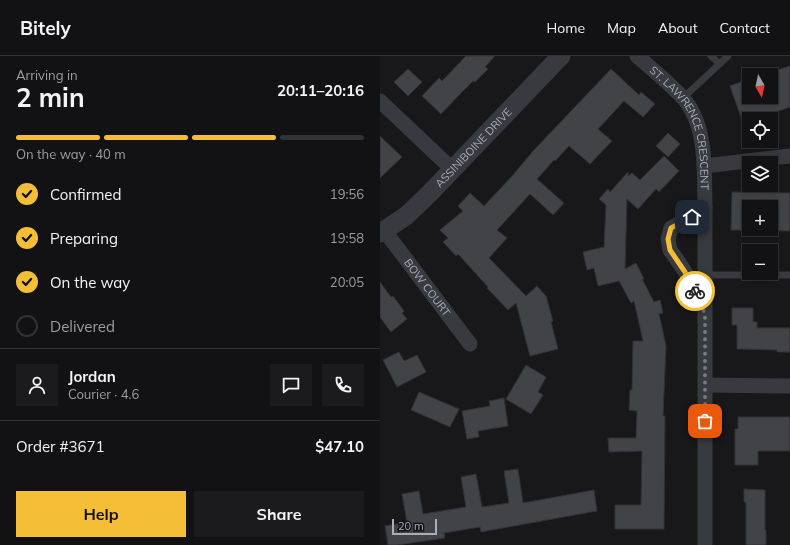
<!DOCTYPE html>
<html lang="en">
<head>
<meta charset="utf-8">
<style>
  body { margin:0; font-family:Mulish,sans-serif; background:#1b1b1d; color:#f1f3f6; height:100vh; display:flex; flex-direction:column; font-size:15px; white-space:nowrap }
  * { box-sizing:border-box; margin:0 }
  p { font-size:13px; color:#9c9ea0 }
  .icon { flex:none; width:22px; height:22px; fill:none; stroke:currentColor; stroke-width:2; stroke-linecap:round; stroke-linejoin:round }
  .map { position:relative; flex:1; overflow:hidden }
  .drawer { display:flex; flex-direction:column; background:#121214; width:380px }
  .drawer>* { flex:none }
  .needle { width:26px; rotate:171deg }
  .buttons { position:absolute; left:362px; top:12px; display:grid; gap:8px }
  .buttons a { display:grid; place-items:center; width:36px; height:36px; border-radius:0px; background:#121214; box-shadow:0 2px 6px #0003,0 0 0 1px #313234; font-size:20px }
  .scale { position:absolute; left:12px; bottom:10px; width:45px; box-sizing:border-box; padding-left:4px; border:2px solid #aaaeba; border-top:0; font-size:11px; line-height:14px; white-space:nowrap; color:#aaaeba; -webkit-text-stroke:3px #131315; paint-order:stroke }
  .pin { position:absolute; display:grid; place-items:center; width:34px; height:34px; color:#fff; margin:-17px; border-radius:8px; box-shadow:0 2px 6px #0006 }
  .courier { position:absolute; display:grid; place-items:center; width:40px; height:40px; margin:-20px; border:3px solid #f4be36; border-radius:50%; background:#fff; color:#222; box-shadow:0 1px 5px #0007 }
  .head em { font-style:normal; font-weight:700 }
  .head div { display:flex; flex-direction:column-reverse }
  .head { display:flex; align-items:center; justify-content:space-between; height:68px; padding:0 16px }
  h1 { font-size:26px; font-weight:700; line-height:30px }
  .bar { display:grid; grid-template-columns:repeat(4,1fr); gap:6px 4px; align-content:center; height:48px; padding:0 16px }
  .bar i { height:5px; border-radius:3px; background:#313234 }
  .bar .on { background:#f4be36 }
  .bar p { grid-column:span 4 }
  .line { display:flex; align-items:center; gap:10px; padding:0 16px; border-top:1px solid #313234 }
  .line div { flex:1 }
  .round { display:grid; place-items:center; flex:none; width:42px; height:42px; border-radius:0px; background:#1b1b1d }
  ol { padding:0 16px; list-style:none }
  li { display:flex; align-items:center; gap:12px; height:44px }
  li p { margin-inline-start:auto }
  li .icon { padding:4px; border-radius:50%; background:#f4be36; color:#111; stroke-width:4 }
  li:last-child { color:#9c9ea0 }
  li i { width:22px; height:22px; border:2px solid #313234; border-radius:50% }
  .primary-button { display:flex; gap:8px; margin-top:auto; padding:8px 16px }
  .primary-button a { flex:1; height:46px; border-radius:0px; background:#f4be36; color:#111; font-size:16px; font-weight:700; line-height:46px; text-align:center }
  .primary-button a+a { background:#1b1b1d; color:#f1f3f6 }
  header { display:flex; align-items:center; gap:24px; box-sizing:border-box; height:56px; padding:0 20px; background:#121214; border-bottom:1px solid #313234 }
  header strong { font-size:19px }
  nav { display:flex; gap:22px; margin-inline-start:auto; font-size:14px }
  main { display:flex; flex:1; min-height:0 }
  .map>svg:first-child { display:block }
</style>
</head>
<body>
<header>
<strong>Bitely</strong>
<nav><a>Home</a><a>Map</a><a>About</a><a>Contact</a></nav>
</header>
<main>
<section class="drawer">
<div class="head"><div><h1>2 min</h1><p>Arriving in</p></div><em>20:11–20:16</em></div>
<div class="bar"><i class="on"></i><i class="on"></i><i class="on"></i><i></i><p>On the way · 40 m</p></div>
<ol>
<li><svg class="icon" aria-label="check" viewBox="0 0 24 24"><path d="M5 12l5 5 9-10"/></svg>Confirmed<p>19:56</p></li>
<li><svg class="icon" aria-label="check" viewBox="0 0 24 24"><path d="M5 12l5 5 9-10"/></svg>Preparing<p>19:58</p></li>
<li><svg class="icon" aria-label="check" viewBox="0 0 24 24"><path d="M5 12l5 5 9-10"/></svg>On the way<p>20:05</p></li>
<li><i></i>Delivered</li>
</ol>
<div class="line" style="height:72px"><a class="round"><svg class="icon" aria-label="person" viewBox="0 0 24 24"><circle cx="12" cy="8" r="4"/><path d="M4 21q1-7 8-7t8 7"/></svg></a><div><b>Jordan</b><p>Courier · 4.6</p></div><a class="round"><svg class="icon" aria-label="chat" viewBox="0 0 24 24"><path d="M4 5h16v11H9l-5 4z"/></svg></a><a class="round"><svg class="icon" aria-label="phone" viewBox="0 0 24 24"><path d="M5 4h4l2 5-3 2q2 4 5 5l2-3 5 2v4C11 20 4 13 5 4z"/></svg></a></div>
<div class="line" style="height:52px"><div>Order #3671</div><b>$47.10</b></div>
<div class="primary-button"><a>Help</a><a>Share</a></div>
</section>
<div class="map">
<svg width="410" height="489" viewBox="0 0 410 489">
  <rect width="100%" height="100%" fill="#18181a"/>
  <path fill="#424347" stroke="#323236" fill-rule="evenodd" d="M86 0H115L105 11 108 13 95 26 93 25 84 34 61 58 42 40 59 22 62 25Z
    M410 10V51L376 63H369V65L363 67 350 30 369 23V41H391V19H382Z
    M28 13 42 26 28 40 14 26Z
    M231 13 259 39 261 36 275 48 263 61 244 45 218 73 232 85 210 108 189 90 175 105 174 104 157 123 184 147 173 159 150 138 117 174 127 182 109 202 146 240 157 230 166 240 173 265 171 266 178 293 150 300 136 247 128 254 107 232 108 231 78 198 76 200 63 186 68 182 60 174 83 155 78 150 90 137 104 150 133 119 154 94Z
    M288 77 300 88 288 101 276 90Z
    M0 80 22 101 0 122Z
    M284 100 299 115 279 136 276 133 258 153 247 143 245 213 256 207 264 223H262L274 246 280 244 283 257 279 258 286 290 283 360H285L284 473H235V449H261L262 395 229 396 228 382H256L257 355 249 354 250 334H252L253 285H263L254 245 251 247 239 225 218 230 214 212 207 214 203 196 224 191 226 149 219 143 228 133 230 136 248 116V120L252 117 260 124Z
    M352 136 410 137V175L351 174ZM369 151H391V173H369Z
    M0 226 11 241 13 240 24 255 22 257 27 263 11 276 0 261Z
    M352 252H373V266H377V272H410V296H397V294L357 293V269H352Z
    M19 296 24 305 37 299 46 316 17 331 3 304Z
    M146 309 166 321 158 336 163 339 151 358 126 343Z
    M39 336 79 353 70 371 31 354Z
    M124 342 128 370 98 375 99 381 87 383 82 355 110 350 109 345Z
    M358 361H410V395H378V409H355V373H358Z
    M138 413 143 447 214 434 217 455 101 476 100 471 64 477 65 482 17 489H8L5 470 27 466 22 438 39 435 43 458 86 451 81 421 96 418 102 451 129 447 124 415Z
    M364 433 385 434V474H386V489H366V446H364Z"/>
  <g fill="none" stroke-linecap="round" stroke-linejoin="round">
    <path stroke="#393a3f" stroke-width="7" d="M331 0 340 8
      M303 42 348 0
      M325 219H410"/>
    <g stroke="#393a3f" stroke-width="15">
      <path id="s1" d="M257 0C272 13 288 26 302 41 328 68 324 118 325 152V489"/>
      <path d="M0 45 72 113"/>
      <path d="M324 110 410 100"/>
      <path id="s2" d="M4 174 90 288"/>
      <path d="M322 250 313 228 298 205 290 194 288 183 291 172 312 161 325 152"/>
      <path d="M325 329 410 330"/>
    </g>
    <path stroke="#393a3f" stroke-width="19" id="s3" d="M0 177 26 160 50 137 181 0"/>
  </g>
  <g fill="none" stroke-linecap="round" stroke-linejoin="round">
    <path stroke="#777a82" stroke-width="4" stroke-dasharray="0 7.2" d="M315 235 325 258V365"/>
    <path stroke="#f4be36" stroke-width="5" d="M312 161 291 172 288 183 290 194 305 216 315 235"/>
  </g>
  <g text-anchor="middle" stroke-width="3.5" stroke-linejoin="round" paint-order="stroke">
    <g font-size="11" fill="#aaaeba" stroke="#131315">
      <text dy="4" stroke="none"><textPath href="#s1" startOffset="89">ST. LAWRENCE CRESCENT</textPath></text>
      <text dy="4" stroke="none"><textPath href="#s3" startOffset="127">ASSINIBOINE DRIVE</textPath></text>
      <text dy="4" stroke="none"><textPath href="#s2" startOffset="72">BOW COURT</textPath></text>
    </g>
  </g>
</svg>
<div class="buttons">
<a><svg class="needle" viewBox="-14 -14 28 28"><path d="M0-13l5 13h-10z" fill="#e53935"/><path d="M0 13l5-13h-10z" fill="#9c9ea0"/></svg></a>
<a><svg class="icon" aria-label="locate" viewBox="0 0 24 24"><circle cx="12" cy="12" r="6"/><path d="M12 2v4M12 18v4M2 12h4M18 12h4"/></svg></a>
<a><svg class="icon" aria-label="layers" viewBox="0 0 24 24"><path d="M12 4l9 5-9 5-9-5zM3 14l9 5 9-5"/></svg></a>
<a>+</a>
<a>−</a>
</div>
<div class="scale">20 m</div>
<div class="pin" style="left:325px;top:365px;background:#ea580c"><svg class="icon" aria-label="bag" viewBox="0 0 24 24"><path d="M5 8h14l-1 12H6zM9 8a3 3 0 0 1 6 0"/></svg></div>
<div class="pin" style="left:312px;top:161px;background:#1f2937"><svg class="icon" aria-label="home" viewBox="0 0 24 24"><path d="M3 11l9-7 9 7M6 9v11h12V9"/></svg></div>
<div class="courier" style="left:315px;top:235px"><svg class="icon" aria-label="bike" viewBox="0 0 24 24"><circle cx="6" cy="16" r="4"/><circle cx="18" cy="16" r="4"/><path d="M6 16l4-8h5l3 8M10 8l3 8H6M13 5h3"/></svg></div>
</div>
</main>
</body>
</html>
